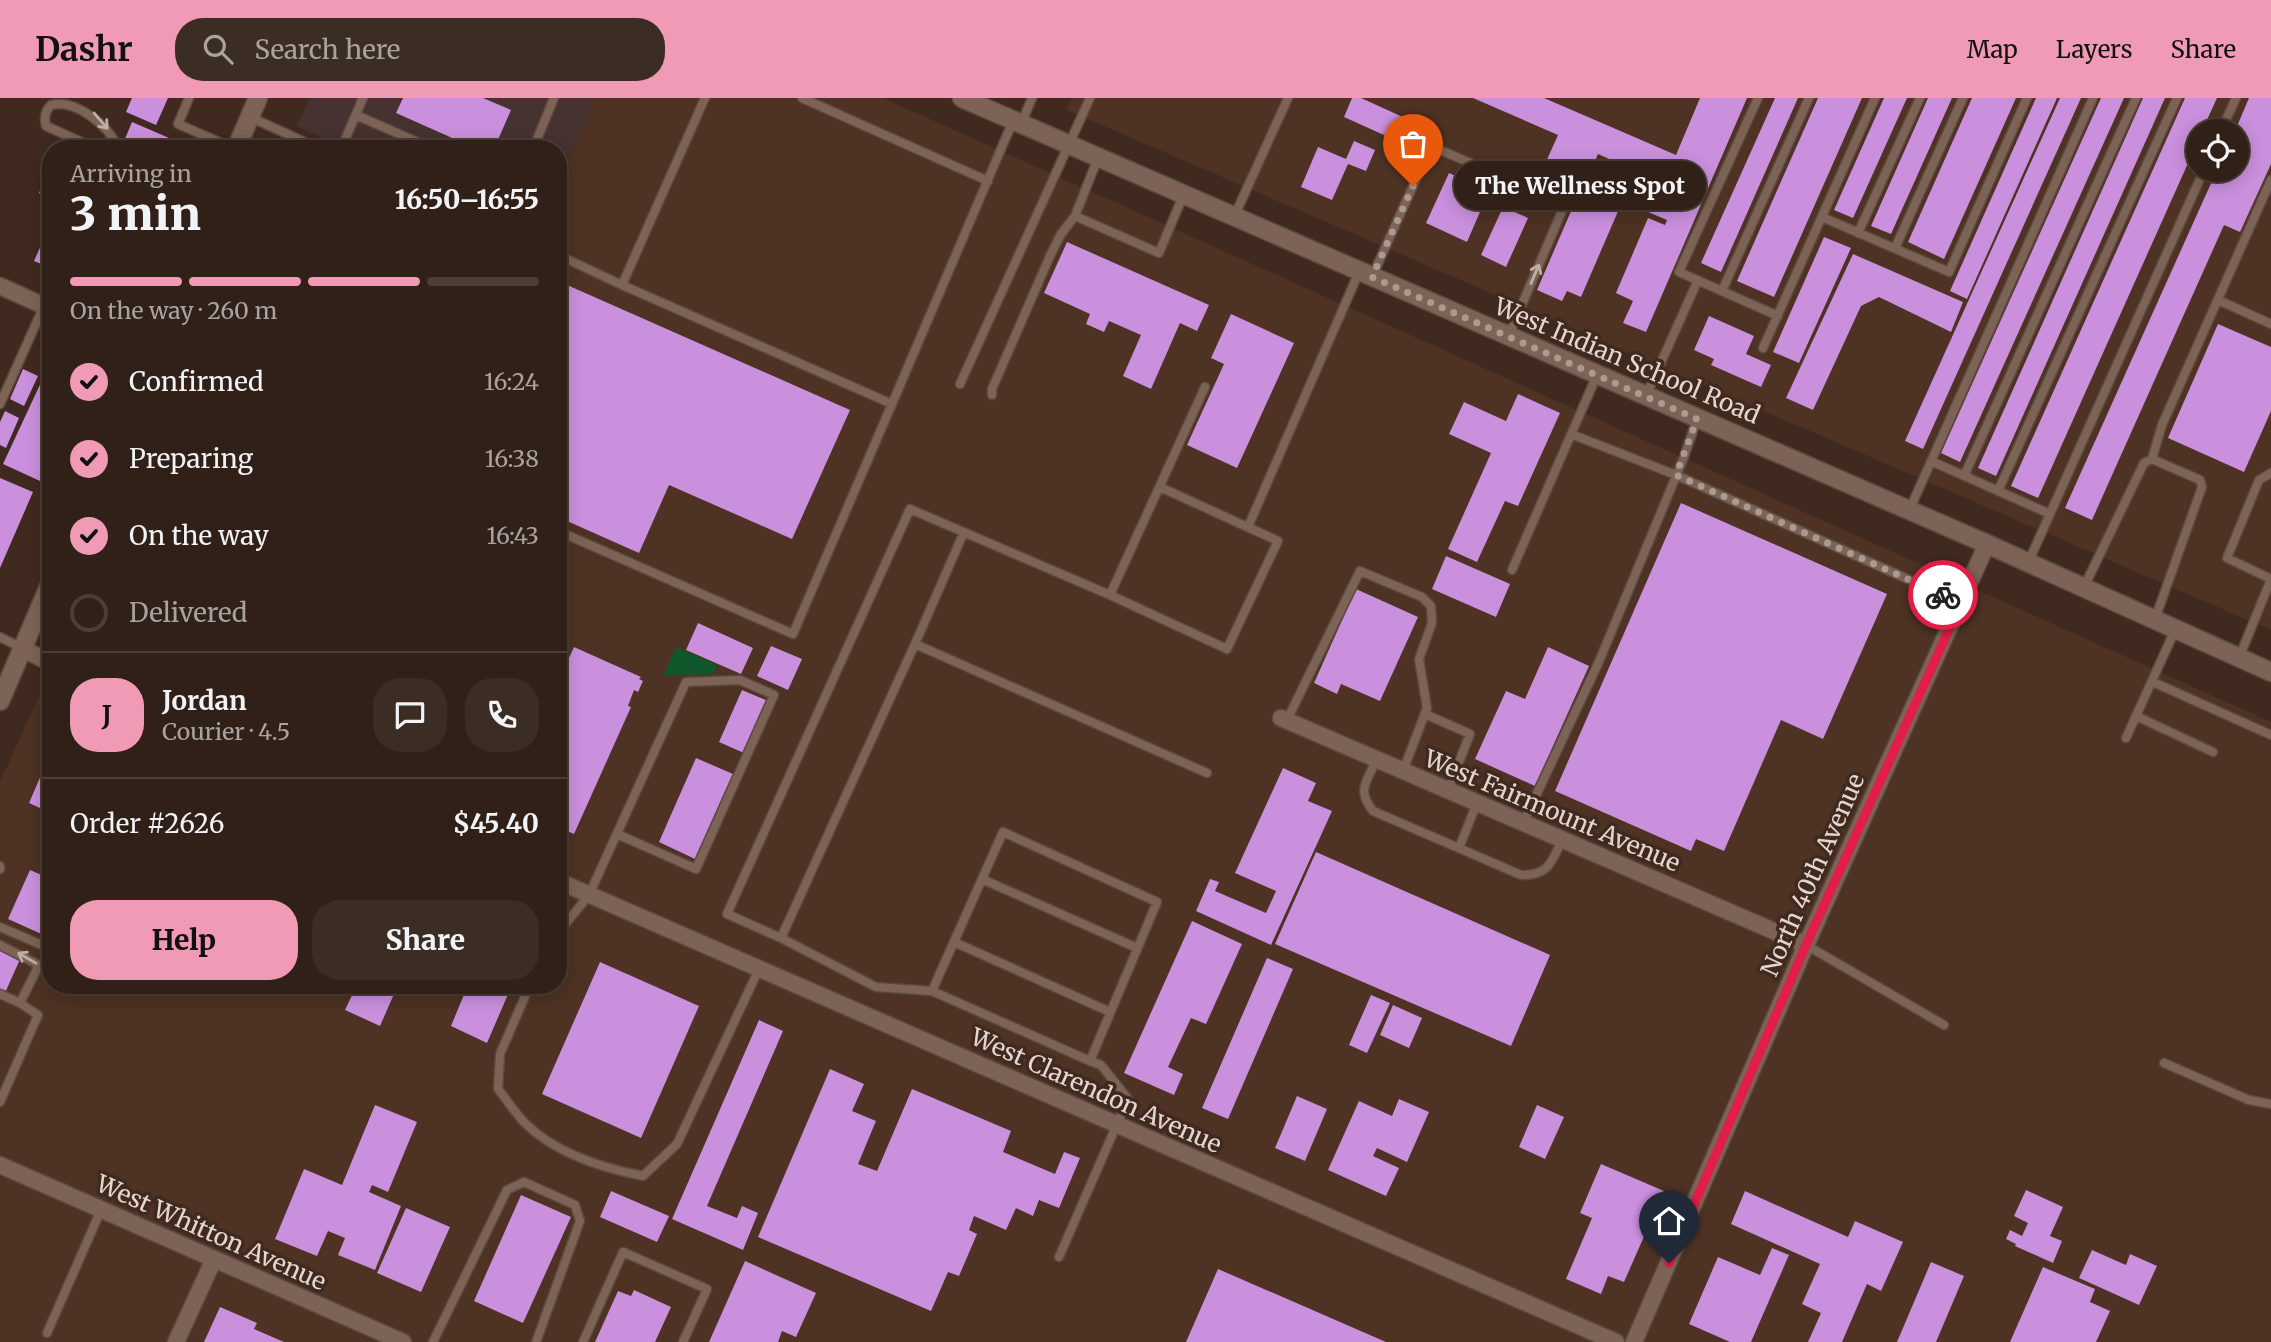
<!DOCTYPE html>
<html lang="en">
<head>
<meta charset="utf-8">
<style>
  body { margin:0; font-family:Merriweather,serif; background:#3c2d24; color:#f1f3f6; height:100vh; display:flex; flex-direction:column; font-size:26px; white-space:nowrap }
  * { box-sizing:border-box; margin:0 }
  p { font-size:23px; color:#a8a3a1 }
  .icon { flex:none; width:38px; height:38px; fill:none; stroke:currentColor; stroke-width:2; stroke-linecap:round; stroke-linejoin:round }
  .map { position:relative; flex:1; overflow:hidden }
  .drawer { position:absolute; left:42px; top:42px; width:525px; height:854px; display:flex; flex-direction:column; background:#302017; border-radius:28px; box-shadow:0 4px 18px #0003,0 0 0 2px #4b3e36 }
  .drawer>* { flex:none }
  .tools { position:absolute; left:2186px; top:21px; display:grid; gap:14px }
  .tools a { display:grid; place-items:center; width:63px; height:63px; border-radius:50%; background:#302017; box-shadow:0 4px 18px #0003,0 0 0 2px #4b3e36; font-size:35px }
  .pin { position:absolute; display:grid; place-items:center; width:60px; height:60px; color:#fff; margin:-72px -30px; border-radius:50% 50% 50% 0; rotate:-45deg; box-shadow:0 0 7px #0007 }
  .pin .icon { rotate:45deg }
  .courier { position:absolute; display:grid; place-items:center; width:70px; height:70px; margin:-35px; border:5px solid #e11d48; border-radius:50%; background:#fff; color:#222; box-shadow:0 2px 9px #0007 }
  .bubble { position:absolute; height:49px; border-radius:24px; background:#302017; box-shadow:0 4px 18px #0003,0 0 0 2px #4b3e36; font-size:23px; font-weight:800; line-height:49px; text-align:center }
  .headline em { font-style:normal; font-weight:800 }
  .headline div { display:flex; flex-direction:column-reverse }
  .headline { display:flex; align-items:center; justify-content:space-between; height:119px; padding:0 28px }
  h1 { font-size:46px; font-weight:800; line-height:52px }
  .bar { display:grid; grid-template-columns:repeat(4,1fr); gap:10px 7px; align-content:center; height:84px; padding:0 28px }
  .bar i { height:9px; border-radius:5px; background:#4b3e36 }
  .bar .selected { background:#f09ab5 }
  .bar p { grid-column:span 4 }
  .line { display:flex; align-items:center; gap:18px; padding:0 28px; border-top:2px solid #4b3e36 }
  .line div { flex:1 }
  .round { display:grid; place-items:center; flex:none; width:74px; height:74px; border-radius:28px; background:#3c2d24 }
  ol { padding:0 28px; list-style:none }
  li { display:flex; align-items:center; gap:21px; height:77px }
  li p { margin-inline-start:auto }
  li .icon { padding:7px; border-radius:50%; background:#f09ab5; color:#111; stroke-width:4 }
  li:last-child { color:#a8a3a1 }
  li i { width:38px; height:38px; border:4px solid #4b3e36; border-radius:50% }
  .action { display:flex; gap:14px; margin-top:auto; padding:14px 28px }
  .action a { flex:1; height:80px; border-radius:28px; background:#f09ab5; color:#111; font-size:28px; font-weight:800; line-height:80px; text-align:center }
  .action a+a { background:#3c2d24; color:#f1f3f6 }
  header { display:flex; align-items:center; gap:42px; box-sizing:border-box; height:98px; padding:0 35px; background:#f09ab5; color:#111 }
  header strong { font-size:33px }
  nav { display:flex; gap:38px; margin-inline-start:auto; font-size:24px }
  .search { width:490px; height:63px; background:#3c2d24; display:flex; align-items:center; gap:18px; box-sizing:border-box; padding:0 24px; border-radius:28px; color:#a8a3a1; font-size:26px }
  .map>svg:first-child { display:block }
</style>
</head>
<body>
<header>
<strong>Dashr</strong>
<div class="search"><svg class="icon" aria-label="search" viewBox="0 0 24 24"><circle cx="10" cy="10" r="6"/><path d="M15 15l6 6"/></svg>Search here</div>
<nav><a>Map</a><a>Layers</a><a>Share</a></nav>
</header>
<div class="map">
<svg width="2271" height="1244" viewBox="0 0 2271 1244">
  <rect width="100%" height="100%" fill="#402a1f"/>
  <path fill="#463230" d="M310 0H596L558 83V51H347L297 28Z"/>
  <path fill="#4e3223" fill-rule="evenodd" d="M596 0H883L2271 624V1244H0V684L51 572V887H558V83Z
    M1072 0H2271V532L1067 12ZM2198 33H2236V72H2198Z"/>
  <path fill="#10572b" d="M676 549 717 567 713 576 663 578Z"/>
  <path fill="#ca8fdd" d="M132 0H168L156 27 126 14Z
    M403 0H483L511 12 494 51H477L396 15Z
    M1352 0H1361L1405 20 1395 42 1344 19Z
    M1473 0H1544L1676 57 1700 0H1747L1646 234 1623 225 1633 203 1616 195 1648 120 1665 127 1667 122 1634 108 1647 78 1598 56 1594 65 1632 81 1581 199 1567 193 1562 203 1537 192 1584 83 1545 66 1558 37Z
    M1775 0H1798L1721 174 1701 165Z
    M1818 0H1862L1774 199 1737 183Z
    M1884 0H1907L1853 120 1834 112Z
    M1928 0H1952L1891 136 1871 128Z
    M1972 0H2016L1944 161 1908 144Z
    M2036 0H2057L1967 201 1950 193Z
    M2060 0H2081L1923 351 1905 343Z
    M2101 0H2124L1960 364 1941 355Z
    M2143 0H2165L1996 378 1978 370Z
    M2185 0H2217L2202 33H2198V43L2038 400 2011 388Z
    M2249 0H2271V66L2240 134 2224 127 2092 422 2065 410 2217 72H2236V33H2235Z
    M132 24 183 46 181 51H127L122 48Z
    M1354 43 1375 52 1366 73 1348 66 1332 102 1301 89 1318 49 1346 61Z
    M51 67V100L39 95Z
    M1449 75 1489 93 1467 144 1426 125Z
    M1503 109 1528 120 1506 169 1481 157Z
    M51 125V170L34 163Z
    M1824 139 1851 150 1799 265 1773 254Z
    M1067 144 1209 207 1197 233 1180 225 1151 291 1123 278 1141 237 1109 223 1104 234 1086 226 1090 216 1044 195Z
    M1853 156 1963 204 1951 234 1879 199 1861 208 1813 312 1786 300Z
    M558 183 850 312 792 441 669 387 639 455 558 419Z
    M1231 216 1294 245 1237 370 1187 347 1224 266 1211 260Z
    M1709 218 1754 238 1746 256 1771 267 1761 289 1711 267 1714 261 1694 252Z
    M2218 226 2271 249V313L2244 374 2168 340Z
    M51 263V358L40 383 3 366Z
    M23 271 38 278 24 308 10 301Z
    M1518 296 1560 315 1518 408 1505 403 1477 464 1448 451 1491 355 1449 336 1464 304 1506 323Z
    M5 313 19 320 6 350 0 347V324Z
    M0 380 33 394 0 470Z
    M1681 405 1887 496 1823 641 1781 622 1724 753 1696 741 1691 753 1555 693Z
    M1446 458 1510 486 1496 519 1432 491Z
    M1356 491 1418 519 1380 603 1341 586 1337 596 1314 585Z
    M698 525 753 550 741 576 686 552Z
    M771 548 802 561 788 592 757 578Z
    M574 549 641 579 639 581 643 583 638 594 634 592 628 608 631 609 574 736 558 729V584Z
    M1548 549 1589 568 1535 688 1475 661 1506 593 1525 601Z
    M742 592 768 603 744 655 719 644Z
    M696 660 733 676 695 761 659 744Z
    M45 668 51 670V715L29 705Z
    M1283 670 1316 685 1308 703 1332 713 1271 847 1196 813 1210 781 1219 784 1215 793 1266 815 1276 793 1235 775Z
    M1316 754 1550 857 1511 948 1275 846Z
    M30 772 51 781V826L46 838 8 821Z
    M1192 823 1242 846 1206 926 1191 920 1168 969 1183 976 1174 997 1124 975Z
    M0 850 21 859 5 895 0 893Z
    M1267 860 1293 871 1228 1021 1202 1010Z
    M600 864 699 908 641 1040 542 996Z
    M357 887H398L380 928 345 912Z
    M468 887H512L487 945 451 928Z
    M1371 897 1390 905 1367 955 1349 947Z
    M1393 907 1422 920 1409 950 1380 937Z
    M759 922 783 933 707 1108 737 1120 742 1108 758 1115 743 1152 672 1121Z
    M830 971 864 986 852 1013 876 1023 858 1066 877 1073 912 991 1011 1033 1003 1054 1055 1076 1064 1054 1080 1060 1059 1110 1039 1102 1033 1118 1016 1110 1006 1132 974 1118 969 1132 977 1136 959 1178 948 1174 931 1213 758 1139Z
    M1297 998 1327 1011 1305 1063 1275 1050Z
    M1399 1001 1429 1014 1407 1064 1377 1050 1373 1058 1399 1070 1386 1098 1328 1072 1359 1003 1392 1018Z
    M375 1007 417 1024 388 1094 372 1087 369 1094 401 1108 375 1172 338 1157 345 1140 328 1133 317 1158 275 1141 304 1071 342 1087Z
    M1537 1007 1564 1019 1545 1061 1519 1049Z
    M1601 1066 1664 1093 1624 1184 1608 1178 1601 1196 1566 1181 1592 1120 1580 1115Z
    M2026 1092 2063 1109 2050 1138 2062 1143 2053 1165 2015 1148 2016 1146 2006 1141 2010 1132 2022 1138 2028 1125 2014 1118Z
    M611 1093 669 1118 657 1144 600 1119Z
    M1745 1093 1848 1139 1855 1123 1903 1144 1881 1193 1867 1186 1842 1244H1808L1821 1215 1802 1206 1820 1166 1731 1126Z
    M521 1097 571 1119 523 1225 474 1203Z
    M406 1110 450 1129 421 1194 377 1175Z
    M1772 1150 1789 1157 1751 1244H1730L1689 1226 1718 1159 1760 1177Z
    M2092 1152 2126 1167 2130 1156 2157 1168 2139 1207 2079 1180Z
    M745 1163 816 1195 796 1239 782 1233 778 1244H709Z
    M1931 1164 1964 1178 1936 1244H1897Z
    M2043 1169 2095 1191 2090 1204 2110 1213 2096 1244H2010Z
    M1218 1171 1386 1244H1186Z
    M634 1192 671 1209 655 1244H595L618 1193 631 1198Z
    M220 1209 257 1225 254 1231 284 1244H204Z"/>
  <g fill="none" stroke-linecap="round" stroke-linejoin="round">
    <g stroke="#5b493f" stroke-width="11">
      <path id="lane" d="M189 0 178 26 235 51
        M705 0 622 187 892 306 1013 23
        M802 0 988 83
        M1758 0 1679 174 1778 218
        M356 17 433 51
        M250 19 320 51
        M1021 26 1032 0
        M2221 33 2236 0
        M97 51 46 28C44 20 45 13 51 7 77 0 110 30 119 51
        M341 51 363 0
        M533 51 554 0
        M1098 60 1075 118 1159 155 1183 98
        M1234 119 1288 0
        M1822 119 1949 174 2027 0
        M1858 135 1920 0
        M1895 150 1963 0
        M558 157 622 187
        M1372 179 1431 48 1549 99 1565 106 1508 239
        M1722 193 1809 0
        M2218 202 2271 226
        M1763 250 1875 0
        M960 286 1090 0
        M992 297V291L1050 158 1061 136 1075 118
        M1646 298 1698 182
        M0 306 44 208
        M1571 336 1676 377 1961 505
        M2152 361 2162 327 2271 82
        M1931 363 2050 416
        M1964 378 2136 0
        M1160 389 1278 443 1227 551 1110 497 1205 289
        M1998 393 2177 0
        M1909 413 2093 0
        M1248 429 1359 174
        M558 433 793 536 892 306
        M2028 465 2204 72
        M1512 472 1597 277
        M2084 489 2144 365 2152 361 2200 382 2202 389 2155 521
        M1110 497 910 411 727 816 781 840 915 546 1207 675
        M0 539 22 550
        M915 546 964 434
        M2239 560 2271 481 2227 460 2259 382 2271 375
        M2153 584 2271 637
        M1425 616 1470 636 1448 692
        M2136 618 2213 654
        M1287 622 1360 473 1422 499 1431 508 1432 525 1419 561 1427 610 1403 673
        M2126 640 2176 530
        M1377 661C1367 683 1356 692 1373 713L1521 777C1548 778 1552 764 1562 742
        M1523 725 1598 566 1684 359 1697 321
        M1459 750 1477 705
        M0 768V771
        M982 781 1137 850
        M0 829 51 851
        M558 835 589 797 686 584 740 582 774 597 696 771 617 736
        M781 840 876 889 932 893
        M954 844 1110 914
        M0 847 39 867 20 905 0 896
        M1806 847 1944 927
        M530 887 500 956 498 991C507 1002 515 1015 525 1025 556 1056 602 1070 643 1078L677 1046 759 871
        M2164 965 2249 1002 2271 1006
        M0 1004 38 917 20 905
        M1059 1159 1128 1001 1101 967 1090 963 932 893 1003 734 1157 804 1090 963
        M47 1235 101 1112
        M433 1244 507 1092 524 1084 575 1107 580 1123 536 1244
        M583 1244 623 1154 707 1191 683 1244"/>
    </g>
    <g stroke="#5b493f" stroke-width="19">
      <path id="street" d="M0 188 51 211
        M23 551 51 565
        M1281 620 1806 847
        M558 783 1616 1244
        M0 1067 403 1244
        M176 1244 214 1161
        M1634 1244 1806 847 1987 446"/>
    </g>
    <g stroke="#5b493f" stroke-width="21">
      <path id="secondary" d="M962 0 1987 446 2271 574
        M236 51 258 0
        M0 603 51 484"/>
    </g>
    <use href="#lane" stroke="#7c6356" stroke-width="8"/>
    <use href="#street" stroke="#7c6356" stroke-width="16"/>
    <use href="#secondary" stroke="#7c6356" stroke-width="18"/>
  </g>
  <defs><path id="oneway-shaft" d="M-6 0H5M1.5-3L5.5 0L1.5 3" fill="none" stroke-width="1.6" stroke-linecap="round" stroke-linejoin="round" transform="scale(1.75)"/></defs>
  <g stroke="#c0aea4">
    <use href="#oneway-shaft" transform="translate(101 23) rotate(49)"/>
    <use href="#oneway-shaft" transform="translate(1535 176) rotate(-67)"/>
    <use href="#oneway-shaft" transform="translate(27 860) rotate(-150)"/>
  </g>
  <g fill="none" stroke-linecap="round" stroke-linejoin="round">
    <path stroke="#ab9a91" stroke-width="7" stroke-dasharray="0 12.6" d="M1413 88 1372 179 1697 321 1676 377 1943 497"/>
    <path stroke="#e11d48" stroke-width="9" d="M1669 1165 1806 847 1961 505 1943 497"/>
  </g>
  <g text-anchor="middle" stroke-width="7" stroke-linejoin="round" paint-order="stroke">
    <g font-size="24" fill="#e4d6ce" stroke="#402a1f">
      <text transform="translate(1627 263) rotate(23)" y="8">West Indian School Road</text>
      <text transform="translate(1552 713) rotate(23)" y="8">West Fairmount Avenue</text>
      <text transform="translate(1813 777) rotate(-66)" y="8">North 40th Avenue</text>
      <text transform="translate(1096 993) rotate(24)" y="8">West Clarendon Avenue</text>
      <text transform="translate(211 1135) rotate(24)" y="8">West Whitton Avenue</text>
    </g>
  </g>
</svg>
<div class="tools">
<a><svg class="icon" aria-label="locate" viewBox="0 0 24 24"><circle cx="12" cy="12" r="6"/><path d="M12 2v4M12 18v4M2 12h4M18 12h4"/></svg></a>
</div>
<div class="pin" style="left:1413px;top:88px;background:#ea580c"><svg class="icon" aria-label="bag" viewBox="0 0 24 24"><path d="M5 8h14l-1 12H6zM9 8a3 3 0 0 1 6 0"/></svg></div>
<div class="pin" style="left:1669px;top:1165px;background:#1f2937"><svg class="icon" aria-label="home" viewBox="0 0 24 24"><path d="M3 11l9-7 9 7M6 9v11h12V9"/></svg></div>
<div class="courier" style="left:1943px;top:497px"><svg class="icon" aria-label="bike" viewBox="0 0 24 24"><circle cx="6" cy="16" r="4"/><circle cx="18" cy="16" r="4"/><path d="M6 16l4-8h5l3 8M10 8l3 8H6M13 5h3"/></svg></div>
<div class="bubble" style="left:1454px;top:63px;width:252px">The Wellness Spot</div>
<section class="drawer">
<div class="headline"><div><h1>3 min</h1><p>Arriving in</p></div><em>16:50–16:55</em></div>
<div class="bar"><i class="selected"></i><i class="selected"></i><i class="selected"></i><i></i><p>On the way · 260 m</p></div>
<ol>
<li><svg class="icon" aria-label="check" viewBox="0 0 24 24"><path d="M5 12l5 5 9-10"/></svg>Confirmed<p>16:24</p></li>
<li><svg class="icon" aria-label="check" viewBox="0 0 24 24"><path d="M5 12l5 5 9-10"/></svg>Preparing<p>16:38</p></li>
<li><svg class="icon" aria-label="check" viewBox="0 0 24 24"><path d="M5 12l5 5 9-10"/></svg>On the way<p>16:43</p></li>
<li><i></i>Delivered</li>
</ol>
<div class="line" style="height:126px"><b class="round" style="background:#f09ab5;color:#111">J</b><div><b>Jordan</b><p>Courier · 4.5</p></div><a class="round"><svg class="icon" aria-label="chat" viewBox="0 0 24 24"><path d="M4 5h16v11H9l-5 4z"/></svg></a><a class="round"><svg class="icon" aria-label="phone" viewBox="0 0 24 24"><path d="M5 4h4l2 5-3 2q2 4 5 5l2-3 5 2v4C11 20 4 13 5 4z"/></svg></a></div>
<div class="line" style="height:91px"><div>Order #2626</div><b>$45.40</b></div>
<div class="action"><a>Help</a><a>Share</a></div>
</section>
</div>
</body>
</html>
